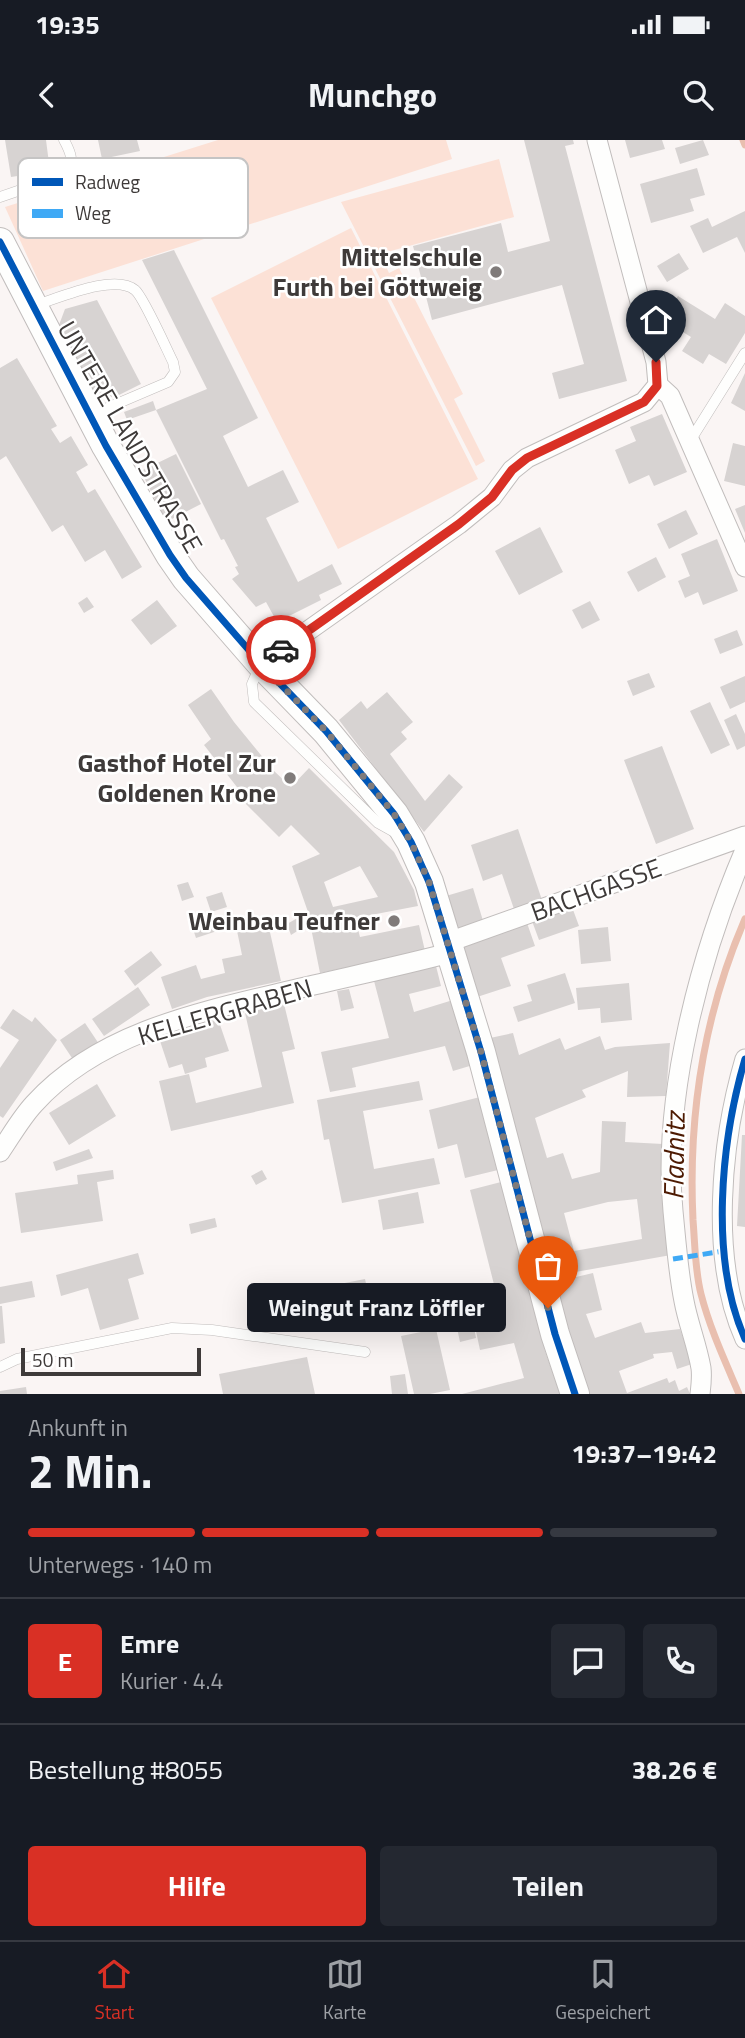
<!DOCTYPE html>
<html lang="de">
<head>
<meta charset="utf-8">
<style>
  body { margin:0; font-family:"Titillium Web",sans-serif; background:#242831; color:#f1f3f6; height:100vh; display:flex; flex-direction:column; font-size:26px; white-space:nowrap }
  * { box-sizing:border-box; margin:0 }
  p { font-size:23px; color:#9ea1a6 }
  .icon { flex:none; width:38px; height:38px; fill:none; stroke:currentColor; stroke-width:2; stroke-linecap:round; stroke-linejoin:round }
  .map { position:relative; height:1254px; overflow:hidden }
  .details { display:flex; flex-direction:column; background:#171b24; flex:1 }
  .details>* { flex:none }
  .scale { position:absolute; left:21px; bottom:18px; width:180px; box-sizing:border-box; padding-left:7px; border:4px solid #3e3a39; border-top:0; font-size:19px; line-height:24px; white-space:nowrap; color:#3e3a39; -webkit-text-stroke:5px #fff; paint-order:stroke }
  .pin { position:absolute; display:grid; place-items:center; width:60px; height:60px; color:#fff; margin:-72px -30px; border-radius:50% 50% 50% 0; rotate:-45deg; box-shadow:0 0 7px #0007 }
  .pin .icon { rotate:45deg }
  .courier { position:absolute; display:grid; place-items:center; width:70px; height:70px; margin:-35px; border:5px solid #d93025; border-radius:50%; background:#fff; color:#222; box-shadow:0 2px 9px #0007 }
  .bubble { position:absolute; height:49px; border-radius:7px; background:#171b24; box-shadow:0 7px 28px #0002; font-size:23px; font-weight:700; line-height:49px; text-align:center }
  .summary em { font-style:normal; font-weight:700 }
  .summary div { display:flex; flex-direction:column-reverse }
  .summary { display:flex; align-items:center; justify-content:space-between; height:119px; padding:0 28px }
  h1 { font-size:46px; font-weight:700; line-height:52px }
  .bar { display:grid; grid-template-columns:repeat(4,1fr); gap:10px 7px; align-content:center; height:84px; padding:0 28px }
  .bar i { height:9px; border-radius:5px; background:#363941 }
  .bar .selected { background:#d93025 }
  .bar p { grid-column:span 4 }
  .line { display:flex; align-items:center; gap:18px; padding:0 28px; border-top:2px solid #363941 }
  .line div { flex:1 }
  .round { display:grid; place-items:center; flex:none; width:74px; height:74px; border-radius:7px; background:#242831 }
  .cta { display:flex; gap:14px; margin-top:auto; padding:14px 28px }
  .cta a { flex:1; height:80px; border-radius:7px; background:#d93025; color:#fff; font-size:28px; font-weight:700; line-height:80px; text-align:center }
  .cta a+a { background:#242831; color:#f1f3f6 }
  .status { display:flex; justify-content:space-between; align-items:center; height:49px; padding:0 35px; background:#171b24; direction:ltr }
  .status svg { height:19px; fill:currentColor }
  header { display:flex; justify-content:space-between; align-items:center; height:91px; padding:0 28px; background:#171b24; font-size:32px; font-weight:700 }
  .tabs { display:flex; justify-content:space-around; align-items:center; height:98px; border-top:2px solid #363941; background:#171b24; font-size:19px; color:#9ea1a6 }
  .tabs a { display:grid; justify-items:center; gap:4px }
  .tabs .selected { color:#d93025 }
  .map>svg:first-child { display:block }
</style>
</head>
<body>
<div class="status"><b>19:35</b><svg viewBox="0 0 49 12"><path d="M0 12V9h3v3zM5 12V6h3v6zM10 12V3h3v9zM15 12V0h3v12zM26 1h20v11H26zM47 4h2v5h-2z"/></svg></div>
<header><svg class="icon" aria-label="back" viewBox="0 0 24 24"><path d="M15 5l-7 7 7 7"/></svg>Munchgo<svg class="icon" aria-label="search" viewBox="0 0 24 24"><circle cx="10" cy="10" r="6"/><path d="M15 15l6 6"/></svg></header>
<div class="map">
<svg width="745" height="1254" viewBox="0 0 745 1254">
  <rect width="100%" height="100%" fill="#faf5f4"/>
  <path fill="#fce1d6" d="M218 0H446L452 19 43 151 5 67Z
    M499 19 514 77 380 114 389 133 399 128 463 254 454 259 485 321 476 326 341 62Z
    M351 88 478 339 338 409 211 158Z"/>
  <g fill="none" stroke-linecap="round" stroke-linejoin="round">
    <path stroke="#e9bfaf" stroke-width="7" d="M743 0 745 5
      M739 1254C725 1221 710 1189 701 1154 695 1131 695 1104 693 1080 688 977 704 874 745 779"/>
  </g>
  <path fill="#d7d3d2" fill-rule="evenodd" d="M5 0H46L50 31 11 37Z
    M98 0H137L140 11 102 19Z
    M524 0H573L574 4 565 6 627 241 559 259 552 233 584 224 562 145 432 180 413 106 501 83 508 112 550 101Z
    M625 0H662L665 9 630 18Z
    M703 0 709 15 680 24 675 8Z
    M697 28 705 55 690 59 694 71 651 83 640 44Z
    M745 71V113L737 97 703 113 690 86 708 78 712 87Z
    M174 110 258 278 223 296 248 347 283 330 299 362 266 378 298 442 332 424 342 444 319 455 321 460 277 482 266 462 256 467 232 439 239 434 235 427 238 426 224 399 221 400 156 270 207 249 142 120Z
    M679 113 689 129 667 142 657 126Z
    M678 156 715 179 725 163 745 176V193L726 224 709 214 703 224 682 211 691 197 663 180Z
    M97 160 141 244 115 257 97 256 59 185 65 169Z
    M17 218 57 286 51 289 60 303 71 296 88 325 76 332 88 353 95 349 142 427 122 439 105 410 85 422 63 385 52 392 6 316 0 320V228Z
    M745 233V271L731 263Z
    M153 261 156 270 127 280 124 272Z
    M662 274 687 332 654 346 649 335 629 344 615 310 636 301 630 287Z
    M733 303 745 306V346L724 341Z
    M176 314 201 364 166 382 141 331Z
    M745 365V393L735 369Z
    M686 370 698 394 669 409 657 384Z
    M540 387 563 432 519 455 495 411Z
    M717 399 738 451 703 465 698 452 685 458 678 441 690 436 681 414Z
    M656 417 666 437 638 452 627 432Z
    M87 457 94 467 84 473 78 463Z
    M157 460 177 486 151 505 131 480Z
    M590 461 600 480 582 489 572 470Z
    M737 490 743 505 720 514 714 499Z
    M649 533 655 547 633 556 627 541Z
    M745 536V562L730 569 720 547Z
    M211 549 234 582 273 630 291 647 309 628 394 712 414 750 418 766 355 778 360 797 419 785 425 811 320 833 310 783 291 795 287 784 308 772 292 726 320 714 291 685 279 697 241 659 244 656 204 605 211 599 188 565ZM360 726 378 757 333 767 324 742Z
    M387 552 413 582 401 592 407 599 390 614 425 661 449 634 463 647 424 692 339 580 361 561 367 569Z
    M710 562 730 605 711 614 690 571Z
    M736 574 745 594V606L737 610 724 580Z
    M662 606 694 689 656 704 624 620Z
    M518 689 543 763 515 772 502 734 483 741 471 705Z
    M188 742 194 757 182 761 177 745Z
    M473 748 484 784 458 792 446 756Z
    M222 752 227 767 211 772 206 757Z
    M572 767 579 786 539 800 532 781Z
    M213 779 217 791 196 798 192 786Z
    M267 779 281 841 207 857 172 869 161 837 196 825 201 839 225 833 222 819 242 815 236 786Z
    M527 783 535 806 501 818 511 846 477 857 459 806Z
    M608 787 611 821 581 824 578 790Z
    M151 811 162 825 135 846 124 831Z
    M436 826 441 846 409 854 414 872 453 860 473 925 453 931 445 906 352 928 356 947 330 952 321 912 389 898 374 841Z
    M565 833 575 863 518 882 513 867 532 861 527 845Z
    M629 843 632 880 601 883 600 868 578 870 576 848Z
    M138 847 150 865 104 896 92 879Z
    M349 849 354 868 341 871 337 851Z
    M284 864 295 909 282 912 294 963 171 991 159 941 189 934 196 963 262 947 245 873Z
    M13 869 32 882 35 877 57 900 3 978 0 976V928L19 900 0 888Z
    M218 879 229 911 205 918 207 927 185 934 182 924 169 928 159 898Z
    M85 883 99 904 74 921 60 900Z
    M513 893 519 915 560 898 565 910 600 896 605 910 615 907 670 903 666 956 627 957 628 931 582 950 586 957 535 978 547 1018 563 1013 572 1039 600 1032 602 981 626 982 625 1002 663 1004 671 1115 553 1136 532 1049 503 953 490 898ZM637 1059 642 1099 574 1111 564 1073 608 1062Z
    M419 941 423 960 363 971 374 1029 434 1018 440 1044 342 1063 329 999 324 1000 317 960Z
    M97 944 116 976 69 1005 49 973Z
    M480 957 498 1030 465 1038 457 1004 438 1009 429 970Z
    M742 995H745V1087L737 1086Z
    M89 1009 93 1018 56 1031 53 1022Z
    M113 1030 114 1039 97 1042 103 1081 21 1093 15 1053 78 1044 77 1035Z
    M262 1030 267 1039 256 1045 251 1036Z
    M501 1042 536 1165 545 1211 559 1251 563 1254H462L524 1238 514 1203 480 1210 473 1177 501 1172 470 1050Z
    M418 1052 424 1083 383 1090 378 1060Z
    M215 1078 217 1087 191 1094 189 1084Z
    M138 1113 144 1134 128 1139 139 1179 100 1190 88 1148 61 1156 56 1135Z
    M593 1133 602 1170 586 1174 595 1198 641 1182 645 1193 680 1189 692 1224 677 1229 672 1212 653 1214 654 1218 619 1231 627 1253 667 1238 669 1243 675 1240 679 1251 687 1247 690 1254H588L573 1215 555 1142Z
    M365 1139 373 1174 291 1190 284 1155Z
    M32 1141 35 1157 0 1164V1147Z
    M378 1156a13 13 0 1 1 26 0a13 13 0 1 1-26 0Z
    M0 1166H2L5 1203 0 1204Z
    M471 1170 476 1198 460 1202 454 1174Z
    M436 1189 450 1250 430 1254H414L401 1196Z
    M307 1217 315 1254H223L219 1234Z
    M405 1234 408 1254H392L390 1236Z
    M26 1247 27 1254H0V1251Z"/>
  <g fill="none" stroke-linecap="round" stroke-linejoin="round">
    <g stroke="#c1bdbc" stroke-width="11">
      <path id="lane" d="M0 57 67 34C74 20 71 13 64 0
        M36 165C59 158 115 133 135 150 143 156 167 210 173 222L175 232 168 242 93 274
        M690 301 745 213
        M259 528 252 544 254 562 378 683 396 693
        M0 1227 17 1219 172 1188 212 1190 365 1212"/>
    </g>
    <g stroke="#c1bdbc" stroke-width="21">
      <path id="street" d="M597 0 656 222 658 245 670 256 745 427
        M261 524 459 384 492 357 512 330 527 318 644 262 658 245
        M446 803 745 696
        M745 919C721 1001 709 1119 745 1199
        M0 1012C11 996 21 978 34 964 98 893 199 872 288 851 342 838 396 827 449 813
        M700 1254C701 1246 702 1236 701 1228 697 1205 688 1183 684 1161 678 1131 676 1101 673 1071 662 957 700 815 745 710"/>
    </g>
    <g stroke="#c1bdbc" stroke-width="30">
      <path id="secondary" d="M0 102 106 306 170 415 186 438 261 524 326 591 394 674 411 702 429 742 481 912 555 1194 575 1254"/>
    </g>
    <use href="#lane" stroke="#fefefd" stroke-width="10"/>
    <use href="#street" stroke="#fefefd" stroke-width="19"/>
    <use href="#secondary" stroke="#fefefd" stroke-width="28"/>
    <path stroke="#3fa9f5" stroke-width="5" stroke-dasharray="10 5" stroke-linecap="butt" d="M673 1119 724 1111"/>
    <g stroke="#fff" stroke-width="11">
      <path id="cycleway" d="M0 102 106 306 170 415 186 438 261 524 326 591 394 674 411 702 429 742 481 912 555 1194 575 1254
        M745 919C721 1001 709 1119 745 1199"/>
    </g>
    <use href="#cycleway" stroke="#0057b8" stroke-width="7"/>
  </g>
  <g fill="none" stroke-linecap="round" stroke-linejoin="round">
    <path stroke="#807b7a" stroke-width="7" stroke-dasharray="0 12.6" d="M281 510 261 524 326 591 394 674 411 702 429 742 481 912 548 1168"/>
    <path stroke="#d93025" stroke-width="9" d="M281 510 459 384 492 357 512 330 527 318 644 262 657 246 656 222"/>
  </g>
  <g fill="#807b7a" stroke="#fff" stroke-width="2.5">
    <circle cx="496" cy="132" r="7"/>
    <circle cx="290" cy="638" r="7"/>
    <circle cx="394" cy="781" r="7"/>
  </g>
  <g text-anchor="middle" stroke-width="5" stroke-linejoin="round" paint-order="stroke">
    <g font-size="26" font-weight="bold" fill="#3e3a39" stroke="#fff" text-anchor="end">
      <text x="482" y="126">Mittelschule<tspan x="482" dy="30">Furth bei Göttweig</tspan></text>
      <text x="276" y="632">Gasthof Hotel Zur<tspan x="276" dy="30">Goldenen Krone</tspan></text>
      <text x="380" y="790">Weinbau Teufner</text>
    </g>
    <g font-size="26" fill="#3e3a39" stroke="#fff">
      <text transform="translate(130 297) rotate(60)" y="9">UNTERE LANDSTRASSE</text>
      <text transform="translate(596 750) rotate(-20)" y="9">BACHGASSE</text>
      <text transform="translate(225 872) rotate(-16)" y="9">KELLERGRABEN</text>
    </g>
    <g font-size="28" font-style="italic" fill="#4d1a02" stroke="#fff">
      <text transform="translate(674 1016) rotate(-89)" y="10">Fladnitz</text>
    </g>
  </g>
  <rect x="18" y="18" width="230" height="80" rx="10" fill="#fff" stroke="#c5c4c4" stroke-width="2"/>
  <rect x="32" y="38" width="31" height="8" fill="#0057b8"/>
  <rect x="32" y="69" width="31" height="9" fill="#3fa9f5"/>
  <g font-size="19" fill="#3e3a39">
    <text x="75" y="49">Radweg</text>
    <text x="75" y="80">Weg</text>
  </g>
</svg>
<div class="scale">50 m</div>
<div class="pin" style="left:548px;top:1168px;background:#ea580c"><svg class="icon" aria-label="bag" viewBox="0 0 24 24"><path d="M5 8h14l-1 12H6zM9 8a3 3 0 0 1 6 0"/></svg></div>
<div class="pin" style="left:656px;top:222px;background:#1f2937"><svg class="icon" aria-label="home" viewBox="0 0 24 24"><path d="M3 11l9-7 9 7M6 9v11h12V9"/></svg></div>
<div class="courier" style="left:281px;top:510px"><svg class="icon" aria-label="car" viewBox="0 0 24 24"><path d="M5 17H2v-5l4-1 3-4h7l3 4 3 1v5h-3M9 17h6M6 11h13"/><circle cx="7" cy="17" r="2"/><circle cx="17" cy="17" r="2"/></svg></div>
<div class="bubble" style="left:247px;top:1143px;width:259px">Weingut Franz Löffler</div>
</div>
<section class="details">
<div class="summary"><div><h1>2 Min.</h1><p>Ankunft in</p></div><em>19:37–19:42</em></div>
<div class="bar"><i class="selected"></i><i class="selected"></i><i class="selected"></i><i></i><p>Unterwegs · 140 m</p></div>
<div class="line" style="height:126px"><b class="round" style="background:#d93025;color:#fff">E</b><div><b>Emre</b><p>Kurier · 4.4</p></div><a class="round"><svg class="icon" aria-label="chat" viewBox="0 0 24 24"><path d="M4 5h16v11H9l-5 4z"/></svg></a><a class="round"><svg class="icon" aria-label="phone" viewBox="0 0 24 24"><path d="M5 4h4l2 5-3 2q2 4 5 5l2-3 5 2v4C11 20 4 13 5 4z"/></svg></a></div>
<div class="line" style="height:91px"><div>Bestellung #8055</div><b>38.26 €</b></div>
<div class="cta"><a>Hilfe</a><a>Teilen</a></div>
</section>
<nav class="tabs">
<a class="selected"><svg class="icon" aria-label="home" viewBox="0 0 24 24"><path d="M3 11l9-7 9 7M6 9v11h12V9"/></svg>Start</a>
<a><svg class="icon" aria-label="map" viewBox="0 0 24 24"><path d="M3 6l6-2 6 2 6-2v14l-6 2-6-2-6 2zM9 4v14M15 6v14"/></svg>Karte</a>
<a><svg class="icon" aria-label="saved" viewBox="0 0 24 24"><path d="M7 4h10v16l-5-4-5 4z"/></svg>Gespeichert</a>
</nav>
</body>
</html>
